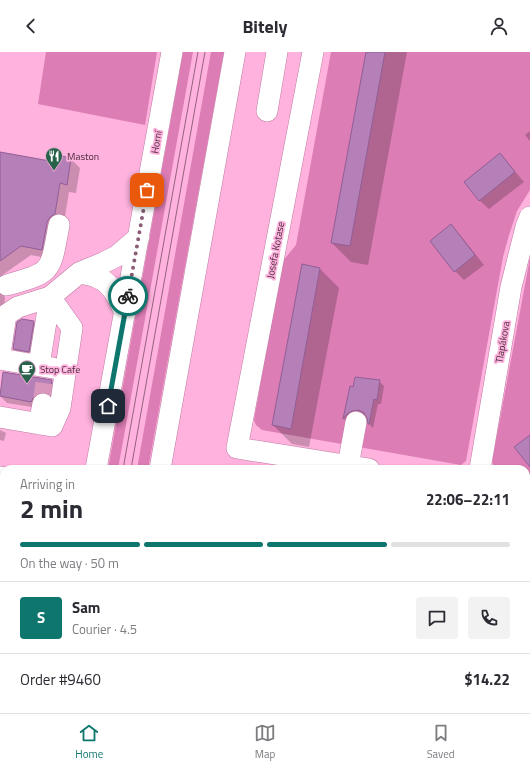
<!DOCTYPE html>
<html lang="en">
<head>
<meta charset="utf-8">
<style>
  body { margin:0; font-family:"Titillium Web",sans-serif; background:#f2f2f3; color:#2b2b33; height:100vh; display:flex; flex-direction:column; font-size:15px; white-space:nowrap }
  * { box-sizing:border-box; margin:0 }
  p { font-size:13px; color:#7c7c81 }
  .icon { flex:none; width:22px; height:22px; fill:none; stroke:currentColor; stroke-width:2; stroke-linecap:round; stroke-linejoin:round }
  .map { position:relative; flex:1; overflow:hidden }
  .panel { position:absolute; left:0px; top:413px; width:530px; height:248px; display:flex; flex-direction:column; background:#fff; border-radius:12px 12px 0 0; box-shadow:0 1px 3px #0004 }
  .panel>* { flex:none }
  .pin { position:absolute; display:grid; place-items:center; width:34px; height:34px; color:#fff; margin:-17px; border-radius:8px; box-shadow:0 2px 6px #0006 }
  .courier { position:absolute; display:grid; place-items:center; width:40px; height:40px; margin:-20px; border:3px solid #0f766e; border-radius:50%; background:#fff; color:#222; box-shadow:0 1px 5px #0007 }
  .head em { font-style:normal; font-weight:700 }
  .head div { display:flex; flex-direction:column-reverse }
  .head { display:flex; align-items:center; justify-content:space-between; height:68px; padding:0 20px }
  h1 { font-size:26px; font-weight:700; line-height:30px }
  .bar { display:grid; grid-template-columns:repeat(4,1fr); gap:6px 4px; align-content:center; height:48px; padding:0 20px }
  .bar i { height:5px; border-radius:3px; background:#e1e1e2 }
  .bar .selected { background:#0f766e }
  .bar p { grid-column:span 4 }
  .line { display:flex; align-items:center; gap:10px; padding:0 20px; border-top:1px solid #e1e1e2 }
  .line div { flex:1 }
  .round { display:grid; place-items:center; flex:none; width:42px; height:42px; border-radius:4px; background:#f2f2f3 }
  header { display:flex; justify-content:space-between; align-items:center; height:52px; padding:0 20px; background:#fff; font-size:18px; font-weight:700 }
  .tab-bar { display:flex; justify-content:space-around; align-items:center; height:56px; border-top:1px solid #e1e1e2; background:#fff; font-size:11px; color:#7c7c81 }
  .tab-bar a { display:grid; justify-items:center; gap:2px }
  .tab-bar .selected { color:#0f766e }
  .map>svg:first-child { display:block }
</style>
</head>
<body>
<header><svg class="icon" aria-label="back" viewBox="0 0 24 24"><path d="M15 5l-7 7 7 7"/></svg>Bitely<svg class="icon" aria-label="person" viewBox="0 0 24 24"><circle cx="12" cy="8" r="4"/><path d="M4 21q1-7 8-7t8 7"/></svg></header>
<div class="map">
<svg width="530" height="661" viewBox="0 0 530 661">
  <rect width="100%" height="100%" fill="#feb2dd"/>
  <path fill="#dc7db5" d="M46 0H157L145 73 38 52Z
    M183 0H193L118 417H108Z
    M211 0H224L148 417H137Z
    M331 0H530V138L517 159 509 183 503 205 466 409 461 413 262 378 256 373 254 368 282 210 296 193Z
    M530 206V426L526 425V417H496L492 410Z
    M526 456 530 457V558L526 557Z"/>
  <path fill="#0003" d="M367 0H407L368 213 351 210 332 191Z
    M530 79V89L525 83Z
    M0 101 51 110 71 107 80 116 76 141 69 140 64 171 51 207 31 203 1 224 9 232 4 239 5 248 1 262 0 291Z
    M500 102 524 130 489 157 479 148Z
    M451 173 460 183 484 213 464 228 455 219Z
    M320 217 339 236 309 395 292 392 273 373Z
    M34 270 36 272 31 301 16 299 14 297Z
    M52 329 59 336 57 349 38 356 7 351 0 344Z
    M379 329 384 334 381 352H378L373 376 369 372 367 364 364 363H357L349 371 344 367 351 336Z
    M0 378 6 381 4 389 0 388Z
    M526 507 530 512V538L526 541Z"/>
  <path fill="#b57fb8" stroke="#925e96" d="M366 0H385L350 194 331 191Z
    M0 100 50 109 51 102 71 106 67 133 60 131 55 162 50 165 47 170 42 198 21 194 0 209Z
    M500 101 515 120 479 149 464 130Z
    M451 172 475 203 454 220 430 189Z
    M302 212 320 216 291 377 272 373Z
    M22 267 34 269 29 300 13 297 17 270Z
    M3 320 52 328 50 342 45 340 39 341 34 344 31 350 0 344Z
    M355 325 380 328 377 348 374 347 369 372H368L367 366 364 361 359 358 352 359 347 362 343 367 350 334 353 335Z
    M530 383V415L514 395Z"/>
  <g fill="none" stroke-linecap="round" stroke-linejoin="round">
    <path stroke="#da97bd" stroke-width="21" stroke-dasharray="21 10" stroke-linecap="butt" d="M43 352 47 324"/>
    <g stroke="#c079a2" stroke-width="22">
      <path id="minor" d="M313 0 237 396 369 417
        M267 59 277 0
        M79 221C85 222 92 223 98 226 112 231 119 248 125 261
        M7 233C54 220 50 220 59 173
        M0 302 6 263 18 255 50 245 79 221 103 211 117 204 139 185
        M0 307 53 316
        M39 313 50 245
        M0 365 52 374 60 356 72 276 50 245
        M39 372 43 352
        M348 414 356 370
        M96 417 172 0
        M160 417 235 0
        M480 417 511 235 526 175 530 165
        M0 425 4 426
        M526 446 530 447
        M0 608 4 609
        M283 657 308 661
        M18 661 19 657
        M53 661 54 657
        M115 661V657
        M334 661 335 657
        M377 661V657"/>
    </g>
    <use href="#minor" stroke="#fff" stroke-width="21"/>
    <path stroke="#93637e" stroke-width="1" d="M123 417 198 0
      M131 417 205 0
      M79 661 80 657
      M88 661 89 657"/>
  </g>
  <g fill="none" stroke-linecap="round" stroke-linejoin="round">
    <path stroke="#8a5c76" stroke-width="4" stroke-dasharray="0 7.2" d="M128 244 147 138"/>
    <path stroke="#0f766e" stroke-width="5" d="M108 354 128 244"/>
  </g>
  <defs>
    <g id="restaurant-pin" transform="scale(0.9)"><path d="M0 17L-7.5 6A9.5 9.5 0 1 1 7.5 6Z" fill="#28624b" stroke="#feb2dd"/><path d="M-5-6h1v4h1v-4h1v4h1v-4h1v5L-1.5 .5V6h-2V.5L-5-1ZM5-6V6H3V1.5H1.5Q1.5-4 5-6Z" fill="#fff"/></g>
    <g id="cafe-pin" transform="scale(0.9)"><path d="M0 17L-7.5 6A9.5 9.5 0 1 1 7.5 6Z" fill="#28624b" stroke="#feb2dd"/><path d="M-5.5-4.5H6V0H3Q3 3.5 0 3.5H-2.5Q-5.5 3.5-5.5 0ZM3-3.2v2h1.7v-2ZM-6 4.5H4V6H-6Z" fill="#fff"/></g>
  </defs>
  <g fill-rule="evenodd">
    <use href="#restaurant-pin" x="54" y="104"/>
    <use href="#cafe-pin" x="27" y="317"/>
  </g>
  <g text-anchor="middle" stroke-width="3.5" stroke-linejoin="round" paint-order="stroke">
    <g font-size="10" fill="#4b2d3e" stroke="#feb2dd">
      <text transform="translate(156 90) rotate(-80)" y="4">Horní</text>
      <text transform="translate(275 198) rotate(-79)" y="4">Josefa Kotase</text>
      <text transform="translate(502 290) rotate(-80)" y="4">Tlapákova</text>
    </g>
    <g font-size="10" fill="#4b2d3e" stroke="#feb2dd" text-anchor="start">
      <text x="67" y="108">Maston</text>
      <text x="40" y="321">Stop Cafe</text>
    </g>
  </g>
</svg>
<div class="pin" style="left:147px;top:138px;background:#ea580c"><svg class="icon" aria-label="bag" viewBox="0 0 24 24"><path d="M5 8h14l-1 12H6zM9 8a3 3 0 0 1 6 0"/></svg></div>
<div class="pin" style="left:108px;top:354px;background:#1f2937"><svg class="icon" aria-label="home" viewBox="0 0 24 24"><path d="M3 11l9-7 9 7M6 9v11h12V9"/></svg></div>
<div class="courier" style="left:128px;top:244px"><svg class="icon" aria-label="bike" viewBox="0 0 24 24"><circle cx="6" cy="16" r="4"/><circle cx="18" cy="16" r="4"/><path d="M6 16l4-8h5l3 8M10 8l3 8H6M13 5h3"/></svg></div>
<section class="panel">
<div class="head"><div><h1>2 min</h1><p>Arriving in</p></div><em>22:06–22:11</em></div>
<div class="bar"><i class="selected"></i><i class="selected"></i><i class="selected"></i><i></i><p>On the way · 50 m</p></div>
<div class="line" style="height:72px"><b class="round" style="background:#0f766e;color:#fff">S</b><div><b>Sam</b><p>Courier · 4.5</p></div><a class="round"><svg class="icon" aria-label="chat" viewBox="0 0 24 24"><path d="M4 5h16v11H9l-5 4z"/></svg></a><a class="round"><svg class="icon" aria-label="phone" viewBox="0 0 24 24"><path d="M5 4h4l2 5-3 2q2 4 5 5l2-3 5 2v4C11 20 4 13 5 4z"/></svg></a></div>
<div class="line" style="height:52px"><div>Order #9460</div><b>$14.22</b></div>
</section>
</div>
<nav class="tab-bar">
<a class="selected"><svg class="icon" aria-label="home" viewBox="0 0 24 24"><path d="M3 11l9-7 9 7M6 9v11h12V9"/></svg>Home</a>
<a><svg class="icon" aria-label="map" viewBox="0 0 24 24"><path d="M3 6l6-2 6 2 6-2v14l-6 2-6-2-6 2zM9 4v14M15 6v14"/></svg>Map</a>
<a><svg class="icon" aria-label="saved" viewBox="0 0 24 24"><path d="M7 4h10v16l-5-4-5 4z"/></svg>Saved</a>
</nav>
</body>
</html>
